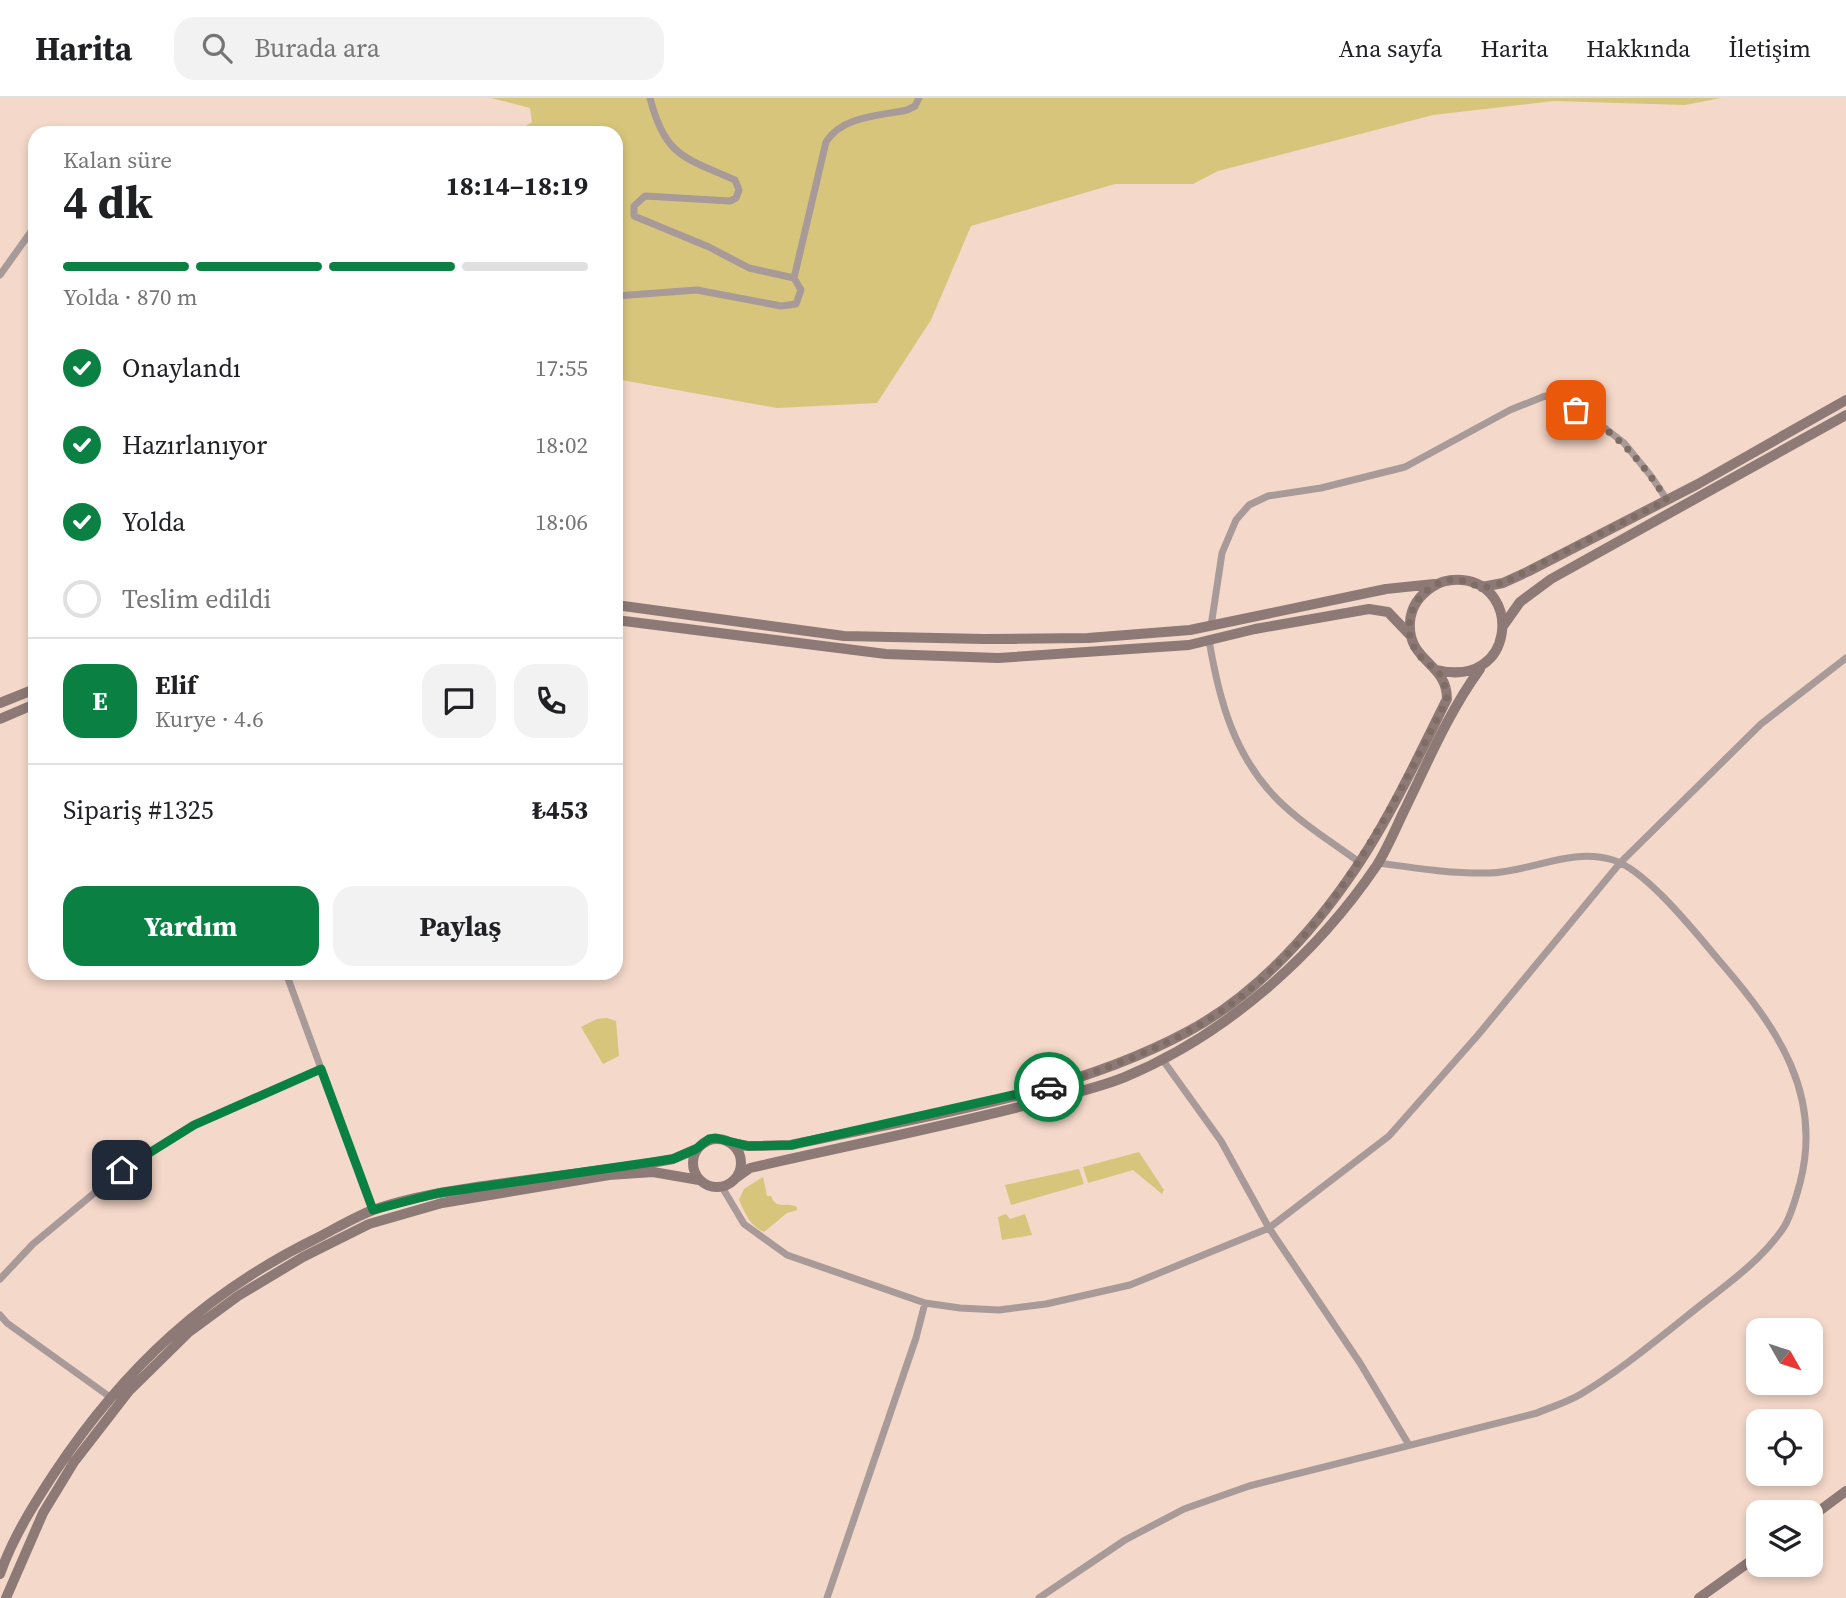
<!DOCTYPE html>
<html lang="tr">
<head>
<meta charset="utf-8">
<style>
  body { margin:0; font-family:"Source Serif 4",serif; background:#f2f2f2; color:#202124; height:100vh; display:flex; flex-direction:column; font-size:26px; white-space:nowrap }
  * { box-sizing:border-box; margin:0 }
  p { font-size:23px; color:#757577 }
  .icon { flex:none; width:38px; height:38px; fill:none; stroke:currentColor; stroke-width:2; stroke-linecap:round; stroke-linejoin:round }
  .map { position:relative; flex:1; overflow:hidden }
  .panel { position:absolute; left:28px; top:28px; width:595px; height:854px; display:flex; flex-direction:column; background:#fff; border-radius:21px; box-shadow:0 4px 10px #0003 }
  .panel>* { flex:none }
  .needle { width:46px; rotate:129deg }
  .fabs { position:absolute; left:1746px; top:1220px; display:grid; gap:14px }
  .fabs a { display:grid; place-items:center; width:77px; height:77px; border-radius:14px; background:#fff; box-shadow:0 4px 10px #0003; font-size:35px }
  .pin { position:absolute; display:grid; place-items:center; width:60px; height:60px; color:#fff; margin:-30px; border-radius:14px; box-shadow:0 4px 10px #0006 }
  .courier { position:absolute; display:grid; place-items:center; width:70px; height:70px; margin:-35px; border:5px solid #0b8043; border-radius:50%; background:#fff; color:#222; box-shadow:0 2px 9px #0007 }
  .summary em { font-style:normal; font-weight:700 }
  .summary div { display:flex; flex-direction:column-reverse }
  .summary { display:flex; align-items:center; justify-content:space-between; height:119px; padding:0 35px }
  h1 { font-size:46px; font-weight:700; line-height:52px }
  .bar { display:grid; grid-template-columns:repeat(4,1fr); gap:10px 7px; align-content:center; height:84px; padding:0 35px }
  .bar i { height:9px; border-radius:5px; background:#e0e0e0 }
  .bar .on { background:#0b8043 }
  .bar p { grid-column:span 4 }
  .line { display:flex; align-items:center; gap:18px; padding:0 35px; border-top:2px solid #e0e0e0 }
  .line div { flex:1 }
  .round { display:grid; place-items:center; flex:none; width:74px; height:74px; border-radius:21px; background:#f2f2f2 }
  ol { padding:0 35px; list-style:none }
  li { display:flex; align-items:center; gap:21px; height:77px }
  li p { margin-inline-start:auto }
  li .icon { padding:7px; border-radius:50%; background:#0b8043; color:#fff; stroke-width:4 }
  li:last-child { color:#757577 }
  li i { width:38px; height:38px; border:4px solid #e0e0e0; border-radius:50% }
  .button { display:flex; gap:14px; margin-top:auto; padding:14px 35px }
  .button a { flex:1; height:80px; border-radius:21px; background:#0b8043; color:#fff; font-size:28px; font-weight:700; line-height:80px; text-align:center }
  .button a+a { background:#f2f2f2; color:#202124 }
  header { display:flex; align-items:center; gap:42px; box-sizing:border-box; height:98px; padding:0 35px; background:#fff; border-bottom:2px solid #e0e0e0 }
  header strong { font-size:33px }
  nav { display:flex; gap:38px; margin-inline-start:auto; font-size:24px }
  .search { width:490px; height:63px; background:#f2f2f2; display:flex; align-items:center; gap:18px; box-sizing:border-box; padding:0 24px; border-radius:21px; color:#757577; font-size:26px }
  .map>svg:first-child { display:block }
</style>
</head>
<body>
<header>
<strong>Harita</strong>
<div class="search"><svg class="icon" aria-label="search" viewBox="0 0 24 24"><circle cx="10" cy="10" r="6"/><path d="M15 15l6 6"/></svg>Burada ara</div>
<nav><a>Ana sayfa</a><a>Harita</a><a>Hakkında</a><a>İletişim</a></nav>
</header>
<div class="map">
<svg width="1846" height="1500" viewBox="0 0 1846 1500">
  <rect width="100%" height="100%" fill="#f4d8c9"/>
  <path fill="#d6c57b" d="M491 0H1721L1685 7 1554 3 1433 17 1218 73 1193 86H1115L971 128 931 222 877 305 777 310 616 281V35H516L532 24 530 10Z
    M607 920 616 923 619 958 603 966 581 929 597 921Z
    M1139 1054 1164 1092 1162 1096 1133 1072 1088 1085 1083 1069Z
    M1079 1071 1084 1086 1011 1107 1005 1087Z
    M763 1079 767 1098H771C777 1113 785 1103 797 1109V1112L787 1115 764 1134C750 1128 745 1115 739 1102L744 1091Z
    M1006 1116 1010 1121 1025 1116 1032 1137 1002 1142 998 1119Z"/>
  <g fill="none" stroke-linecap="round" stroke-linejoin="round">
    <path stroke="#a89a98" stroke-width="7" d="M0 177 35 128
      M794 180 826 44C842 18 879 18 907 12L915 8 919 0
      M616 198 697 192 781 208 796 206 801 192 794 180 749 170 709 149 634 118V108L645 98 730 103 736 100 739 92 735 82C683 59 665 58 650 0
      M1211 528 1222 455 1236 422 1249 407 1268 398 1321 390 1405 369 1510 312 1545 298 1560 303 1593 321 1624 345 1651 378 1667 402
      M1209 542C1219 602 1234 658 1278 702 1302 726 1332 744 1359 764
      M286 875 373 1112
      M1162 961 1221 1043 1269 1130 1360 1265 1409 1347
      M722 1089 744 1126 787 1157 925 1205 960 1210 999 1212 1046 1206 1130 1187 1269 1130 1389 1038 1478 937 1620 765 1761 626 1846 560
      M0 1181 33 1146 122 1072 193 1027 321 971
      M0 1217 7 1225 110 1299
      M827 1500 916 1240 925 1205
      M1039 1500 1125 1442 1184 1411 1249 1388 1537 1315C1551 1309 1568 1304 1581 1296 1618 1274 1653 1245 1687 1218 1720 1191 1759 1166 1784 1129 1792 1116 1796 1099 1800 1085 1823 997 1778 931 1723 867 1699 839 1647 772 1613 762 1571 749 1531 774 1489 775 1452 776 1415 770 1378 765"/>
    <path stroke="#8d7976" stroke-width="10" d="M1482 489 1503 485 1529 473 1698 386 1846 302
      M616 507 844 538 984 541 1088 540 1190 532 1386 491 1434 486
      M616 522 886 556 998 560 1189 547 1255 531 1369 511 1388 514 1409 536
      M1503 528 1520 504 1551 481 1846 317
      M0 605 35 591
      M0 621 35 606
      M693 1065a24 24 0 1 1 48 0a24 24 0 1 1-48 0Z
      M731 1045 748 1048 791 1047C920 1019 1070 997 1187 934 1260 895 1321 825 1365 756 1396 707 1421 653 1447 601 1447 564 1407 564 1410 524 1411 509 1420 497 1432 489 1441 483 1451 481 1462 482 1522 487 1516 591 1437 572
      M736 1080 750 1070C841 1049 933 1031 1023 1008 1057 999 1093 992 1125 979 1226 937 1316 857 1377 767 1387 751 1395 732 1403 715 1427 666 1448 615 1480 571
      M1811 1419 1846 1393
      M0 1476C13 1439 34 1406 55 1374 125 1269 207 1193 321 1138 338 1129 355 1119 373 1112 413 1098 456 1092 498 1086 545 1080 592 1073 640 1067L673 1061 696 1051
      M6 1500 43 1415 74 1364 129 1293 189 1234 238 1198 303 1159 369 1126 442 1105 609 1077 653 1074 699 1082
      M1699 1500 1759 1457"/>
  </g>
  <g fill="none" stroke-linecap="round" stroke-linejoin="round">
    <path stroke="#7e6d65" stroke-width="7" stroke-dasharray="0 12.6" d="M1049 989C1097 974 1142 958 1187 934 1315 866 1385 725 1447 601L1443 580C1435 569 1423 564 1416 553 1398 524 1418 487 1450 482 1463 480 1470 487 1482 489 1488 490 1497 486 1503 485L1667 402C1643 365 1616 333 1576 312"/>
    <path stroke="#0b8043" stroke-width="9" d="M122 1072 194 1027 321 971 373 1112 438 1095 673 1061 696 1051 709 1041 716 1040 748 1048 791 1047 1049 989"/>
  </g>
</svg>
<div class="fabs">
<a><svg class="needle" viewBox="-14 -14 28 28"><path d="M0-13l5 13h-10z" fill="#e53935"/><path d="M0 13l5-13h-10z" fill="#757577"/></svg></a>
<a><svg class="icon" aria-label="locate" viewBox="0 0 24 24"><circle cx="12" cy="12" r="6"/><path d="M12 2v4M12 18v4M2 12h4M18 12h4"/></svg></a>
<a><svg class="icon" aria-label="layers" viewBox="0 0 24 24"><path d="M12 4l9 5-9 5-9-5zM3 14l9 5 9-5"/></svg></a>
</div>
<div class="pin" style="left:1576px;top:312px;background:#ea580c"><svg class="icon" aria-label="bag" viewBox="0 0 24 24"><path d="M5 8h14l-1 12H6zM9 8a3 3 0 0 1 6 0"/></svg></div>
<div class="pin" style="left:122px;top:1072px;background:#1f2937"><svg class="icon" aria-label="home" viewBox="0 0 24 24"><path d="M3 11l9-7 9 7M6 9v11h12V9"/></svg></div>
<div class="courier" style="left:1049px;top:989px"><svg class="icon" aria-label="car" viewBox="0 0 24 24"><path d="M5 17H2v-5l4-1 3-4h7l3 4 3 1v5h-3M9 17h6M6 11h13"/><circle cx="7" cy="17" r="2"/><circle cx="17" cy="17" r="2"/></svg></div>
<section class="panel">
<div class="summary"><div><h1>4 dk</h1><p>Kalan süre</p></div><em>18:14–18:19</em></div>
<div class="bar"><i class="on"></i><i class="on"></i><i class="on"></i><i></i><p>Yolda · 870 m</p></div>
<ol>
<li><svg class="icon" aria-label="check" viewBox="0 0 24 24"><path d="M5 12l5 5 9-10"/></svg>Onaylandı<p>17:55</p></li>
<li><svg class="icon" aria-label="check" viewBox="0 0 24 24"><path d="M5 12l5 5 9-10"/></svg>Hazırlanıyor<p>18:02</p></li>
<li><svg class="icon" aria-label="check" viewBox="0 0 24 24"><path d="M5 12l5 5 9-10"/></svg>Yolda<p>18:06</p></li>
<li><i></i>Teslim edildi</li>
</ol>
<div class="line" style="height:126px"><b class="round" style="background:#0b8043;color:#fff">E</b><div><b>Elif</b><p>Kurye · 4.6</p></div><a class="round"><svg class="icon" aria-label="chat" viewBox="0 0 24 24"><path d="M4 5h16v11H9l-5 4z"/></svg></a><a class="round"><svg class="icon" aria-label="phone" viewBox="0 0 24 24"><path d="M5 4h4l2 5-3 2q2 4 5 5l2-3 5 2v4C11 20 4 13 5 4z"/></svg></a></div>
<div class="line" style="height:91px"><div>Sipariş #1325</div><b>₺453</b></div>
<div class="button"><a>Yardım</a><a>Paylaş</a></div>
</section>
</div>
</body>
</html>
